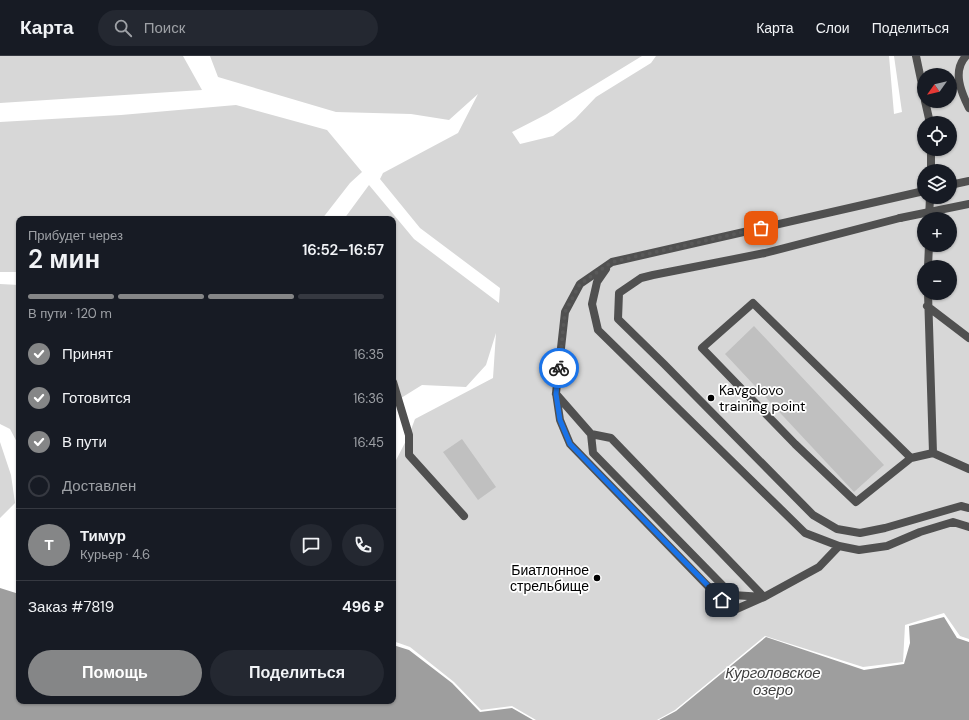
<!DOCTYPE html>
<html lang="ru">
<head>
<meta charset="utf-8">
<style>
  body { margin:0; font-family:"DM Sans",sans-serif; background:#242831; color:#f1f3f6; height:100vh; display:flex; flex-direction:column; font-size:15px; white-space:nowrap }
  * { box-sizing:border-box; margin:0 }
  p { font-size:13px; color:#9ea1a6 }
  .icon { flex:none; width:22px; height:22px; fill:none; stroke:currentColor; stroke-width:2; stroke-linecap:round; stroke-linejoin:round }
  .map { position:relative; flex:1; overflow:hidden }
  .details { position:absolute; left:16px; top:160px; width:380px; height:488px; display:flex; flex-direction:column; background:#171b24; border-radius:8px; box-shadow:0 1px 3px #0004 }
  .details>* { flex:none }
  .needle { width:26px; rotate:236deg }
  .buttons { position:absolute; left:917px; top:12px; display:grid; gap:8px }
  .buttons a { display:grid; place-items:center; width:40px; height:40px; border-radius:50%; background:#171b24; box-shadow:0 1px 3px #0004; font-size:20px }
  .pin { position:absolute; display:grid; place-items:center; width:34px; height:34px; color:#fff; margin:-17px; border-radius:8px; box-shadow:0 2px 6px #0006 }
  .courier { position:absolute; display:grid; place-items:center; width:40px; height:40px; margin:-20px; border:3px solid #1a73e8; border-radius:50%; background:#fff; color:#222; box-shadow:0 1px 5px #0007 }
  .headline em { font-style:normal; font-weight:600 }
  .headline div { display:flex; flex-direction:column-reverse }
  .headline { display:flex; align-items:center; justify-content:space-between; height:68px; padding:0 12px }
  h1 { font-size:26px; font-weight:600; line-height:30px }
  .bar { display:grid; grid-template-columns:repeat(4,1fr); gap:6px 4px; align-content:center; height:48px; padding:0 12px }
  .bar i { height:5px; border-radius:3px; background:#363941 }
  .bar .active { background:#858687 }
  .bar p { grid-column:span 4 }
  .line { display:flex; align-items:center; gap:10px; padding:0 12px; border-top:1px solid #363941 }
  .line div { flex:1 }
  .round { display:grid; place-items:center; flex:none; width:42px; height:42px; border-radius:21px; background:#242831 }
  ol { padding:0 12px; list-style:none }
  li { display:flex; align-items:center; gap:12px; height:44px }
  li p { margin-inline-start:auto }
  li .icon { padding:4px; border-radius:50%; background:#858687; color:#fff; stroke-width:4 }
  li:last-child { color:#9ea1a6 }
  li i { width:22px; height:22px; border:2px solid #363941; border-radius:50% }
  .button { display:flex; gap:8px; margin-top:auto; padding:8px 12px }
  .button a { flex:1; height:46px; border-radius:24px; background:#858687; color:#fff; font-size:16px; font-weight:600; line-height:46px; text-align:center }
  .button a+a { background:#242831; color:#f1f3f6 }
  header { display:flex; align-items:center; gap:24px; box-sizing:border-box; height:56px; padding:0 20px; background:#171b24; border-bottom:1px solid #363941 }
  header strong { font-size:19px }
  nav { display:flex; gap:22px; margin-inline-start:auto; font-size:14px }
  .search { width:280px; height:36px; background:#242831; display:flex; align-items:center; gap:10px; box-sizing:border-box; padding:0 14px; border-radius:22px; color:#9ea1a6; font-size:15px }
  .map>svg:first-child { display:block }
</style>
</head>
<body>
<header>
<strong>Карта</strong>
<div class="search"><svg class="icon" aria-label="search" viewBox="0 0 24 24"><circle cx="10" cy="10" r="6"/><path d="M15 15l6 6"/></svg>Поиск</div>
<nav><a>Карта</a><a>Слои</a><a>Поделиться</a></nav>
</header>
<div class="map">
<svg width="969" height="664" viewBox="0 0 969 664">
  <rect width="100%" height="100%" fill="#fff"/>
  <path fill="#d7d7d7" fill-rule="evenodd" d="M0 0H183L202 34 0 47Z
    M210 0H642L547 58 512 76 520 88 553 80 575 63 596 41 651 7 656 0H889L894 58 902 56 894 0H969V583L960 580 944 557 905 569 903 606 863 611 765 580 675 654 657 664H536L512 650 481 654 454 626 410 591 393 585V410L409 379 415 363 493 322 496 277 486 309 466 331 422 329 393 347V163H344L369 129 414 183 499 247 500 232 420 172 380 123 383 117 458 77 478 38 449 64 411 58 336 56 218 21ZM924 19H950V45H924ZM924 67H950V93H924ZM924 115H950V141H924ZM924 163H950V189H924ZM924 211H950V237H924Z
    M236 49 327 74 362 116 350 127 322 163H19V216H0V66L121 59Z
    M0 228 19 229V390L10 373 0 368Z
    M0 386 11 419 15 447 0 462Z"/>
  <path fill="#9e9e9e" d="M0 532 19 538V645H393V589L409 594 452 627 480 656 512 652 533 664H0Z
    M944 561 957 582 969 586V664H659L676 655 766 581 864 614 904 608 910 587 909 570Z"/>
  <path fill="#c0c0c0" d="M754 270 884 409 854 436 725 298Z
    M462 383 496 431 478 444 443 396Z"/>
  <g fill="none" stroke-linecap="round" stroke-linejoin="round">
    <path stroke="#505050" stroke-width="8" d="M916 0 924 38
      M966 0C952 15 961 36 969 52
      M925 45 930 67
      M931 115V93
      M950 129 969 125
      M900 162 765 197 653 219 641 222 619 237 618 263 664 308 813 459 837 473 860 477 885 472 961 450 969 452
      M929 163 930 141
      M928 211 929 189
      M606 213 597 226 592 248 598 274 805 477 839 490 859 494 887 490 920 476 953 466 969 471
      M928 237 933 397
      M927 250 969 282
      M393 326 409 379V399L464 460
      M556 338 591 378
      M911 402 753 247 702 292 795 388 856 446 911 402 933 397 969 413
      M839 490 819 511 764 541 732 539 593 397 591 378 611 382 764 541 732 555 570 388 560 364 556 337 565 256 580 228 612 206 924 135"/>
    <path stroke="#505050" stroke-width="8" d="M900 162 969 148"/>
  </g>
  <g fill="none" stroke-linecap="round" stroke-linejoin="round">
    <path stroke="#595959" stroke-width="4" stroke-dasharray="0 7.2" d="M559 312 565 256 580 228 612 206 761 172"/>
    <path stroke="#1a73e8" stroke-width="5" d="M559 312 556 338 560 364 570 388 722 544"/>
  </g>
  <g fill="#000" stroke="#fff" stroke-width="1.5">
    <circle cx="711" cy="342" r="4"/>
    <circle cx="597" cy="522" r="4"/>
  </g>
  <g text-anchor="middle" stroke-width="3.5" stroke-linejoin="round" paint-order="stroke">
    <g font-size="14" fill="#000" stroke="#fff" text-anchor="start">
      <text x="719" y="339">Kavgolovo<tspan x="719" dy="16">training point</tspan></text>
      <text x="589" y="519" text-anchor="end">Биатлонное<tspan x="589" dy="16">стрельбище</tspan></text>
    </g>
    <g font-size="15" font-style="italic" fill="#3f3f3f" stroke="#fff">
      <text x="773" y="622">Курголовское<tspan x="773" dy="17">озеро</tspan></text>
    </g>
  </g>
</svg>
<div class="buttons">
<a><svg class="needle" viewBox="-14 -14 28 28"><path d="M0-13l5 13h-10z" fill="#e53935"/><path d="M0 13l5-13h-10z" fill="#9ea1a6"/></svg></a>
<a><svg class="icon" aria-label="locate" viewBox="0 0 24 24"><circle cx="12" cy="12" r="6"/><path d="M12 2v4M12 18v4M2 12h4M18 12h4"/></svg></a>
<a><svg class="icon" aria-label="layers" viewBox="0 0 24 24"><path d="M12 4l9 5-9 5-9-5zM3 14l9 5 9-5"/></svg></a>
<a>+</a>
<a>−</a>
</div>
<div class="pin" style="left:761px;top:172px;background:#ea580c"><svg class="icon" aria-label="bag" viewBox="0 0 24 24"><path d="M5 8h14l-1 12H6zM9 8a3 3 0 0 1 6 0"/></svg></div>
<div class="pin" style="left:722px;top:544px;background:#1f2937"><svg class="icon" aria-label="home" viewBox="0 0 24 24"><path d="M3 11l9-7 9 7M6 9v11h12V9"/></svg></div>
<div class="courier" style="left:559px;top:312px"><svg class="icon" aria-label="bike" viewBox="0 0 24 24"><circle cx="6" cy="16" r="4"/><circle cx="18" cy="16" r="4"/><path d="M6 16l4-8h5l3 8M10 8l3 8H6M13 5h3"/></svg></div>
<section class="details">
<div class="headline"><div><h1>2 мин</h1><p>Прибудет через</p></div><em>16:52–16:57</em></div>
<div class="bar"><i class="active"></i><i class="active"></i><i class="active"></i><i></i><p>В пути · 120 m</p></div>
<ol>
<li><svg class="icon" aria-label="check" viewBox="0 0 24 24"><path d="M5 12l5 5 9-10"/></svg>Принят<p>16:35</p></li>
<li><svg class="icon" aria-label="check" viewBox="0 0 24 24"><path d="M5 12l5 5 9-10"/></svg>Готовится<p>16:36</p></li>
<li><svg class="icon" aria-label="check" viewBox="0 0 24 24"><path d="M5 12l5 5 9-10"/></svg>В пути<p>16:45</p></li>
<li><i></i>Доставлен</li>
</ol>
<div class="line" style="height:72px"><b class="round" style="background:#858687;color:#fff">Т</b><div><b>Тимур</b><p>Курьер · 4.6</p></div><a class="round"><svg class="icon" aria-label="chat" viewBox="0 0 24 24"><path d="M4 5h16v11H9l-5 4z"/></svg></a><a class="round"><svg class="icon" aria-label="phone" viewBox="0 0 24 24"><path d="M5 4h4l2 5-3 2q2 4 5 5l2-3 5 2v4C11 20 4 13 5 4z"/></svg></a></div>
<div class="line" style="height:52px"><div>Заказ #7819</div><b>496 ₽</b></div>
<div class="button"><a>Помощь</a><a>Поделиться</a></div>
</section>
</div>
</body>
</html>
